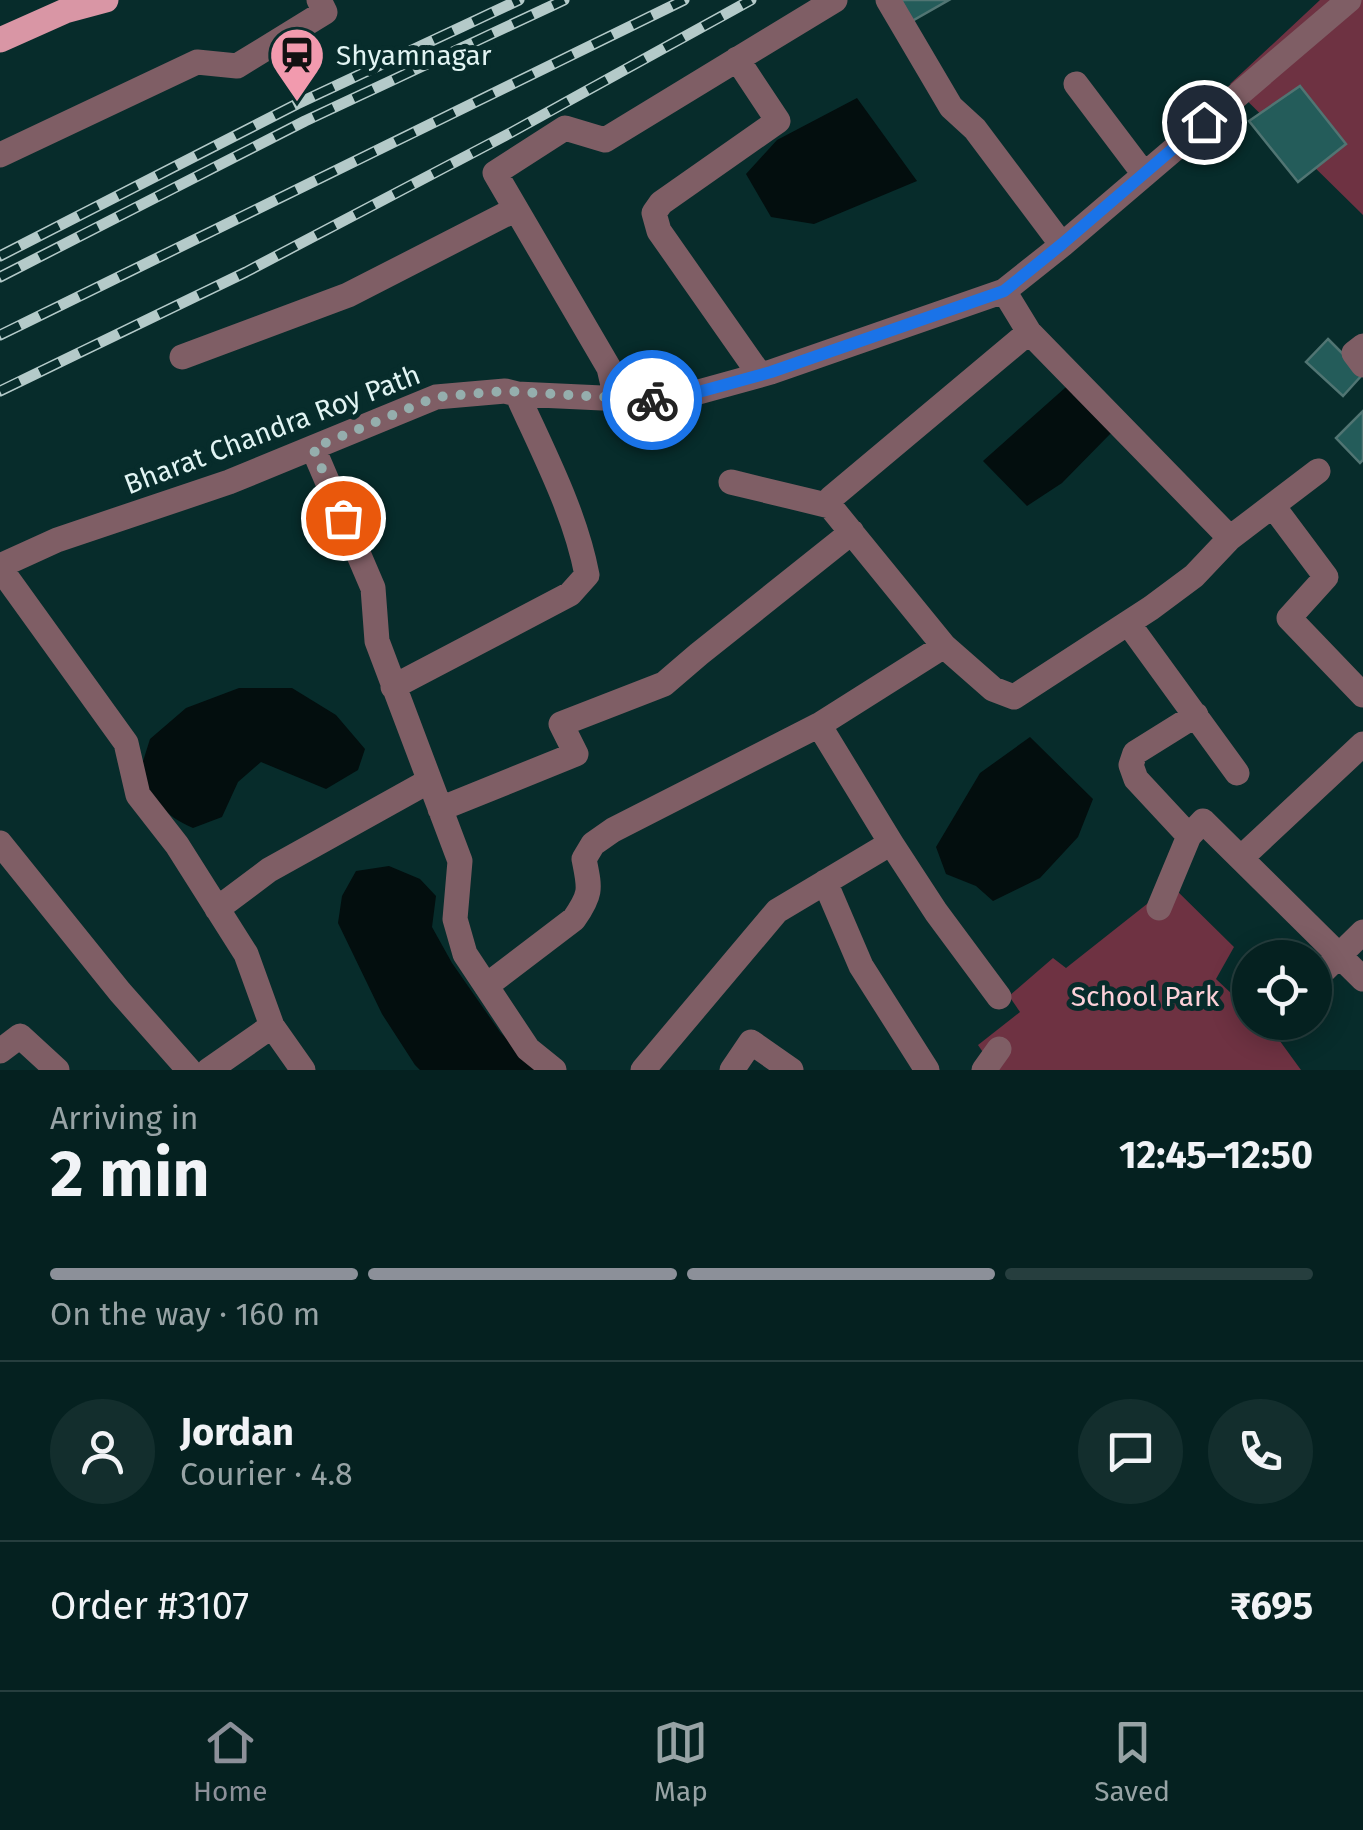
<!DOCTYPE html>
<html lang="en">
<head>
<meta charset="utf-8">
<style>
  body { margin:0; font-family:"Fira Sans",sans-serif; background:#132e2d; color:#f1f3f6; height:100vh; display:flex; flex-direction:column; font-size:38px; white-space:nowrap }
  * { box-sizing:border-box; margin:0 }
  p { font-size:32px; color:#97a3a5 }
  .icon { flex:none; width:55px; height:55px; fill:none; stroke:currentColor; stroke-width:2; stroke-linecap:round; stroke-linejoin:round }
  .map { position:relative; height:1070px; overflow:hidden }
  .details { display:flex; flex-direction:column; background:#052120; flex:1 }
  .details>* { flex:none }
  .tools { position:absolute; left:1232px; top:940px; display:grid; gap:20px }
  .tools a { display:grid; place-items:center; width:100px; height:100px; border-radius:50%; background:#052120; box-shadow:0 5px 25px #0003,0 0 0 2px #263e3e; font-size:50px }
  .pin { position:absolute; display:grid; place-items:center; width:85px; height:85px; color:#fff; margin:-42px; border:5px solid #fff; border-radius:50%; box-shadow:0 2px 10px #0007 }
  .courier { position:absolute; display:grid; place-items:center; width:100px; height:100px; margin:-50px; border:8px solid #1a73e8; border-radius:50%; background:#fff; color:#222; box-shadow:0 2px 12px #0007 }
  .headline em { font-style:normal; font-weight:700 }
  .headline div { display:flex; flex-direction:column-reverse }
  .headline { display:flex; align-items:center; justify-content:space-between; height:170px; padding:0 50px }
  h1 { font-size:65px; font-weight:700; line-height:75px }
  .bar { display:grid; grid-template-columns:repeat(4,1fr); gap:15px 10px; align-content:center; height:120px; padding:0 50px }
  .bar i { height:12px; border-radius:8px; background:#263e3e }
  .bar .selected { background:#8c9099 }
  .bar p { grid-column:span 4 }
  .line { display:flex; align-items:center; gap:25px; padding:0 50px; border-top:2px solid #263e3e }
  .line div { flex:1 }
  .round { display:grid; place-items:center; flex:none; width:105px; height:105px; border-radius:52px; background:#132e2d }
  .tab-bar { display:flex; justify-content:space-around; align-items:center; height:140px; border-top:2px solid #263e3e; background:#052120; font-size:28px; color:#97a3a5 }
  .tab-bar a { display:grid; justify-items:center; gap:5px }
  .tab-bar .selected { color:#8c9099 }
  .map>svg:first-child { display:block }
</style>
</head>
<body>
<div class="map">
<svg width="1363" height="1070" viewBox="0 0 1363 1070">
  <rect width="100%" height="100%" fill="#072c2b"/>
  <path fill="#6e3242" d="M1320 0H1363V215L1230 84Z
    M1171 885 1234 947 1216 979 1250 1011V1022L1262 1023 1277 1037 1301 1070H985L989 1061 978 1045 1020 1012 1009 996 1053 958 1066 968Z"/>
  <path fill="#030e0e" d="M857 98 917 181 814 224 771 217 746 174 777 140Z
    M1066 387 1114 430 1062 483 1027 506 983 461Z
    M239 688H292L336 715 365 749 358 770 326 789 261 762 238 782 222 817 193 828C163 815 156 802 139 774L150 739 186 708Z
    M1030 737 1093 799 1078 837 1040 878 993 901 976 886 946 874 936 847 980 773Z
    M389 866 420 879 436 896 432 927 452 963 500 1032 538 1070H420L415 1065 382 1014 338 923 342 896 356 871Z"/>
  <path fill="#245c5a" stroke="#517573" stroke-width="2.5" d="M901 0H949L912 21Z
    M1300 86 1346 144 1298 182 1249 121Z
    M1328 339 1363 374 1343 396 1306 362Z
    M1363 411V460L1360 463 1336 438Z"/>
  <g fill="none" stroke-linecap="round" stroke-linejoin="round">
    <path stroke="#7f5e65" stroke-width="25" d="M888 0 951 107 975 129 1062 245
      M737 59 778 121 661 203 654 213 659 231 760 375
      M1076 84 1144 174
      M0 155 197 62 237 66 325 12 319 0
      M1363 346 1354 353 1363 365
      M182 357 348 295 516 209
      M616 398 609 368 495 173 565 128 605 140 835 0
      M313 448 373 588 377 641 460 861 455 919 465 954 528 1049 554 1070
      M731 482 830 506
      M1273 506 1326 577 1289 618 1363 695
      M1230 538 1318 471
      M0 566 57 540 229 482 436 397 505 391 517 394 666 401 771 372 1004 291 1062 245 1349 0
      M0 568 126 743 138 795 177 845 246 954 272 1026 303 1070
      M1128 623 1237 773
      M944 646 993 689 1014 697 1151 608 1194 576 1230 538 1029 332 1004 291
      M393 687 570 594 587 575C575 512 543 452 517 394
      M440 809 576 754 561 724 664 684 699 654 852 532
      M1189 836 1136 779 1131 765 1135 753 1196 715
      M0 843 120 992 189 1070
      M891 843 936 912 999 997
      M1241 858 1363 744
      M825 882 861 966 927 1070
      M1159 908 1189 836 1203 821 1363 979
      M217 909 269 870 429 781
      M1315 979 1363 932
      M486 986 574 919C592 893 590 889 584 859L593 844 613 830 819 725
      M0 1051 20 1036 57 1070
      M209 1070 272 1026
      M643 1070 777 911 891 843 819 725 944 646 830 506 831 498 1029 332
      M732 1070 751 1042 791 1070
      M984 1070 999 1049"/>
    <path stroke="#d996a5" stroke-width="25" d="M0 40 65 11 106 0"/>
    <g stroke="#b4cac9" stroke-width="11">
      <path id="rail" d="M0 256 297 104 519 0
        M0 277 305 121 564 0
        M0 335 684 0
        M0 391 246 272 512 132 751 0"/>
    </g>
    <use href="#rail" stroke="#072c2b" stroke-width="8" stroke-dasharray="22" stroke-linecap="butt"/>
  </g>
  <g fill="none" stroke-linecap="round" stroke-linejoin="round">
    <path stroke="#95aead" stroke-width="10" stroke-dasharray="0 18" d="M343 518 313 448 436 397 505 391 652 400"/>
    <path stroke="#1a73e8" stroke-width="12" d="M652 400 666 401 771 372 1004 291 1062 244 1204 122"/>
  </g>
  <defs>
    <g id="station-pin" transform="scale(2.875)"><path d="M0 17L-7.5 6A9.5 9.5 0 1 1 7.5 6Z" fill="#f29aae" stroke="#072c2b"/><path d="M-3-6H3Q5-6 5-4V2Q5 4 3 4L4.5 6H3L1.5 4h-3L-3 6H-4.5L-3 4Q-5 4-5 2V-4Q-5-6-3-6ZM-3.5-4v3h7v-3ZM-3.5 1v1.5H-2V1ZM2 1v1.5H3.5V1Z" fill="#111"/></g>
  </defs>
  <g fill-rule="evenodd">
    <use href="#station-pin" x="297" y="55"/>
  </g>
  <g text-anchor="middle" stroke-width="10" stroke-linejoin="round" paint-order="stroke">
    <g font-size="28" fill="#e1f4f3" stroke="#072c2b" text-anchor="start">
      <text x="336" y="65">Shyamnagar</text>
    </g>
    <g font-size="28" fill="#e1f4f3" stroke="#072c2b">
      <text transform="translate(272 429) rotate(-21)" y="10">Bharat Chandra Roy Path</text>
    </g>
    <g font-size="28" fill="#fdd1d9" stroke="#072c2b">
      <text x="1145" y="1006">School Park</text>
    </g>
  </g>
</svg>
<div class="tools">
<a><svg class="icon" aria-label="locate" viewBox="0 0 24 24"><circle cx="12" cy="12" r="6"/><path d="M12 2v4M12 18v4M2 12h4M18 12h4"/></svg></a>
</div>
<div class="pin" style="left:343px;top:518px;background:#ea580c"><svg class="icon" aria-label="bag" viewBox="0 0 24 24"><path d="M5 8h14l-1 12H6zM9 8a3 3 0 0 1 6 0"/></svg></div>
<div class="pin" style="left:1204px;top:122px;background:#1f2937"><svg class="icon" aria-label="home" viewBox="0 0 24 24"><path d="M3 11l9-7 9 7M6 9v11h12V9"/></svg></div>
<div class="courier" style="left:652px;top:400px"><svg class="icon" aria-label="bike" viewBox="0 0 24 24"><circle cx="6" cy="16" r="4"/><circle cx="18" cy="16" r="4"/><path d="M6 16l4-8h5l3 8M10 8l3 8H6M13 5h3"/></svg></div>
</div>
<section class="details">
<div class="headline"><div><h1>2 min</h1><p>Arriving in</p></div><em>12:45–12:50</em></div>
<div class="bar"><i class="selected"></i><i class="selected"></i><i class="selected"></i><i></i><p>On the way · 160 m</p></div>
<div class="line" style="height:180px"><a class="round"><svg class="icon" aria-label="person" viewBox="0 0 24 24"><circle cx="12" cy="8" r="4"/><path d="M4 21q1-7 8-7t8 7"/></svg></a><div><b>Jordan</b><p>Courier · 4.8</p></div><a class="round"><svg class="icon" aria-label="chat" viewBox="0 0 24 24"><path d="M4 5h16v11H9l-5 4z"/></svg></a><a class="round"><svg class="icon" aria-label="phone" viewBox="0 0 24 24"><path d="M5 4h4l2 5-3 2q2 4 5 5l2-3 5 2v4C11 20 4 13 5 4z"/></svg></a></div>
<div class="line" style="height:130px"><div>Order #3107</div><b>₹695</b></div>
</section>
<nav class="tab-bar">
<a class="selected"><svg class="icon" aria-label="home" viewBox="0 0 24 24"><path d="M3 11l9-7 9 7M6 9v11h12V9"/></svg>Home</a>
<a><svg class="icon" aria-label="map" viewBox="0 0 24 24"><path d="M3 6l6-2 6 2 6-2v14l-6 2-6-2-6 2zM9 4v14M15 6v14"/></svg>Map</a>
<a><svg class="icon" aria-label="saved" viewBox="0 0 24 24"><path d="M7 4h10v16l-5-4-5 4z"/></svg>Saved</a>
</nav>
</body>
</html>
